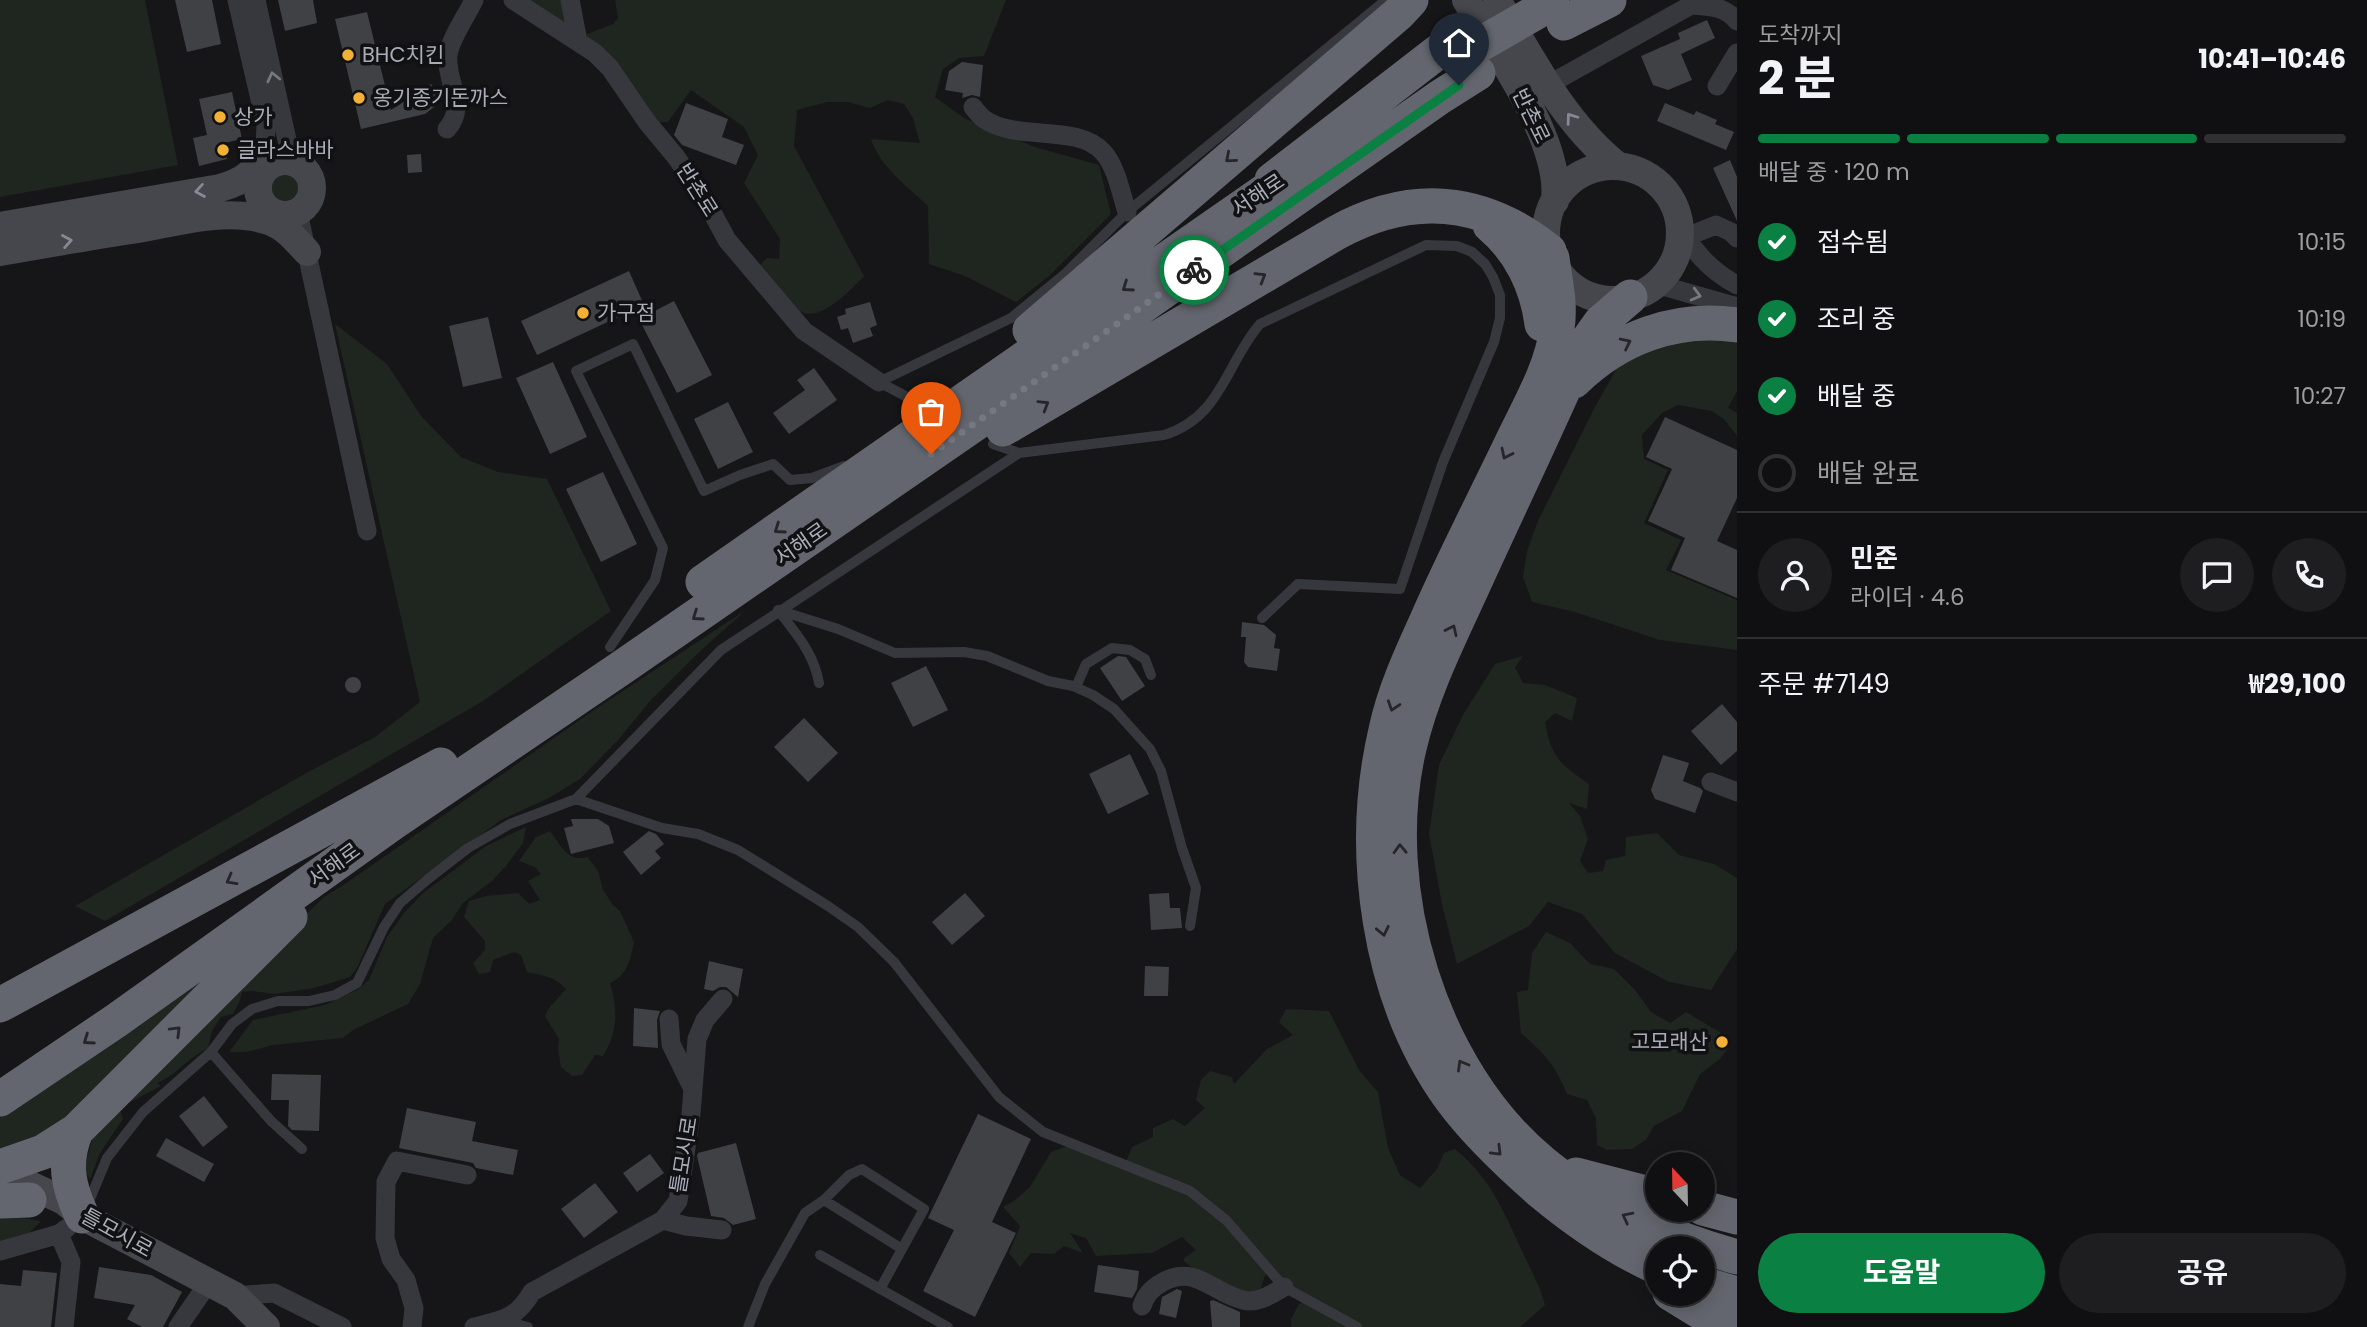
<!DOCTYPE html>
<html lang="ko">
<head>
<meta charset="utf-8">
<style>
  body { margin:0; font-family:Poppins,"Noto Sans KR",sans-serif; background:#1e1e20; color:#f1f3f6; height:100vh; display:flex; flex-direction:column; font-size:26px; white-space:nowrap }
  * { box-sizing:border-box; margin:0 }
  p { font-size:23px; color:#9c9d9f }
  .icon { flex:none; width:38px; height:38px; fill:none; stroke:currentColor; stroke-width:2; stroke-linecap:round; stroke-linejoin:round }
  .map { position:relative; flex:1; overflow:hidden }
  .side { display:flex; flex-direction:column; background:#101012; width:630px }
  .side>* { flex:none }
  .needle { width:46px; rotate:338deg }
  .tools { position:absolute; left:1645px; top:1152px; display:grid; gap:14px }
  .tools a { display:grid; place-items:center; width:70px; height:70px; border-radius:50%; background:#101012; box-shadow:0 4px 18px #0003,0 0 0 2px #303032; font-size:35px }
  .pin { position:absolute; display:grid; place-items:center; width:60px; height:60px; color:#fff; margin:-72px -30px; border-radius:50% 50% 50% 0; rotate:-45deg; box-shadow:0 0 7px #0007 }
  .pin .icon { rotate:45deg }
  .courier { position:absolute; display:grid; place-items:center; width:70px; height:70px; margin:-35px; border:5px solid #0b8043; border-radius:50%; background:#fff; color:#222; box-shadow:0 2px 9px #0007 }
  .head em { font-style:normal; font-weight:700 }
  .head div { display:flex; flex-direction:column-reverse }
  .head { display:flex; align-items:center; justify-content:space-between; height:119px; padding:0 21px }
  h1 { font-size:46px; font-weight:700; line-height:52px }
  .bar { display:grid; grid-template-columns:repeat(4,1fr); gap:10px 7px; align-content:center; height:84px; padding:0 21px }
  .bar i { height:9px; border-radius:5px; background:#303032 }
  .bar .active { background:#0b8043 }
  .bar p { grid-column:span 4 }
  .line { display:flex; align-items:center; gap:18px; padding:0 21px; border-top:2px solid #303032 }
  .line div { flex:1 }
  .round { display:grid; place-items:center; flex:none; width:74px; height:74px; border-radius:37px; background:#1e1e20 }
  ol { padding:0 21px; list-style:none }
  li { display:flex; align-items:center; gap:21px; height:77px }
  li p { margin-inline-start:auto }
  li .icon { padding:7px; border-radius:50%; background:#0b8043; color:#fff; stroke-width:4 }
  li:last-child { color:#9c9d9f }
  li i { width:38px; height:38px; border:4px solid #303032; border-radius:50% }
  .primary-button { display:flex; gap:14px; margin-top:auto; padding:14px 21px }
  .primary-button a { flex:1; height:80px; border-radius:42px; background:#0b8043; color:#fff; font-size:28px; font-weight:700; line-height:80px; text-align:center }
  .primary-button a+a { background:#1e1e20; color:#f1f3f6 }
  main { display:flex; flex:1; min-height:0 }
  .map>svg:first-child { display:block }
</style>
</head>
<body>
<main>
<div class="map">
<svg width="1737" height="1327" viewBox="0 0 1737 1327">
  <rect width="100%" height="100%" fill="#161618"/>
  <path fill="#1e261f" d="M0 0H145L178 165 0 197Z
    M513 0H563L567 35Z
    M615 0H1006L984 56 959 58 943 69 935 97 964 118 1035 147 1099 165 1111 214 1049 276 1016 302 965 276 929 264 928 206C907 186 880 167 871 139L920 143 913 118 904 104 888 100 870 108 848 102H827L797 110 794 146 864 276C852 289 819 324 800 311 790 304 768 275 760 265L767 258 779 259 780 239 744 183 758 155 744 127 691 90 668 122H657L586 38 587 34 613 24 618 18Z
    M272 188a14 14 0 1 1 28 0a14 14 0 1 1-28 0Z
    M335 324 387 364 421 416 461 457 498 472 547 479 611 611 483 701 105 921 75 906 308 772 375 737 420 702Z
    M1737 339V391L1728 408 1737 413V436L1724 419 1712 411 1678 405 1662 413 1642 435 1644 459 1668 470 1644 523 1681 540 1666 570 1737 600V650L1660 640 1575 612 1532 602 1523 577 1527 551 1538 521 1595 407 1618 366 1655 340Z
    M746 610 697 654 651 700 618 740 580 779 549 798 501 820 385 904 357 968 350 977 314 988 275 994 253 991 242 992 239 1003 233 1014 221 1017 212 1031 208 1049C188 1056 177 1076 157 1083L161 1086 119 1108 123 1119 100 1153 90 1179 84 1170 93 1136 214 1001 324 897 348 882 597 708Z
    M1523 656 1515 667 1523 683 1545 685 1577 698 1572 721 1555 713 1545 722C1551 757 1560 764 1589 784L1587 809 1569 803 1580 816 1588 839 1580 861 1588 873 1603 871 1606 860 1625 856 1626 837 1657 833 1679 855 1714 864 1737 878V949L1711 990 1669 982 1615 953 1582 914 1548 902 1529 926 1457 964 1442 904 1429 834 1439 765 1463 715 1495 664Z
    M526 827 523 843 506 866 492 881 463 903 452 920 433 938 420 984 408 1004 353 1030 343 1038 273 1045 246 1052H229L253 1020 325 1005 357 990 369 980 387 937 404 913 422 894 486 846Z
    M550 831C562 846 566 862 588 857L598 871 603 890 613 905 620 911 634 942C631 959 627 976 610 983 618 1010 618 1032 603 1056L595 1055 582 1075 572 1076 561 1067 558 1049 559 1039 545 1016 549 1008 566 989C554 976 544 976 527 972L521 955 514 952 493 960 490 972 479 974 473 963 485 950V941L464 917 469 901 486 896 518 893 529 904 540 900 528 881 541 874 535 867 519 861 536 837Z
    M1546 932 1570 943 1590 964 1614 969 1635 990 1651 1012 1670 1023 1686 1012 1721 1033 1728 1048 1720 1059 1700 1074 1682 1111 1654 1126 1646 1140 1632 1149 1607 1150 1597 1145 1596 1118 1587 1100 1567 1094C1556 1066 1544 1053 1521 1033L1517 992 1528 990 1532 953Z
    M219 964 132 1059 40 1139 0 1151V1114Z
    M1286 1009 1329 1011 1359 1070 1378 1092 1388 1148 1400 1175 1420 1188 1437 1169 1444 1153 1455 1149C1494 1181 1505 1216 1526 1259 1533 1275 1541 1288 1545 1305L1520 1327H1291V1319L1299 1304 1309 1300 1268 1271 1264 1278 1260 1292 1255 1296 1197 1272 1184 1261V1258L1196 1250 1182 1237 1152 1253 1096 1256 1086 1238 1070 1233 1083 1253 1064 1246 1054 1254 1031 1253 1020 1267 1009 1253 1020 1226 1003 1207 1014 1201 1030 1187 1051 1152 1073 1144 1125 1164 1132 1147 1153 1137V1128L1173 1119 1185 1126 1205 1108 1196 1100 1201 1080 1210 1071 1232 1077 1234 1084 1267 1049 1293 1035 1279 1022Z
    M0 1214 41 1221 29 1233 0 1244Z"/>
  <path fill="#404145" d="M175 0H212L221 44 187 52Z
    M278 0H313L317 23 285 31Z
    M367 12 391 110 431 84 439 96 435 99 438 104 425 114 361 129 335 19Z
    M1707 20 1715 38 1681 54 1692 80 1668 90 1653 85 1641 56 1680 39 1678 33Z
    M962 62 983 65 980 97 972 95 962 98 963 93 945 90 949 71Z
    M232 92 242 139 224 143 227 159 199 166 193 138 207 135 199 99Z
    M686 103 728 119 722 137 744 145 736 165 682 145 674 135Z
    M1665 103 1694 115 1696 111 1717 120 1715 124 1734 132 1726 150 1657 121Z
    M421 154 422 172 408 173 407 155Z
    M1730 160 1737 177V221L1713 168Z
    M629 271 644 305 537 355 521 321Z
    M674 301 712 375 677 393 639 319Z
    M870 302 877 325 870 328 873 336 853 343 848 328 841 330 837 317 846 314 845 309Z
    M488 317 502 378 463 387 449 326Z
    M553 362 587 437 550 454 516 378Z
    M814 368 837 400 789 434 773 413 805 390 797 380Z
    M728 402 753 452 718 469 694 419Z
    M1665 417 1737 450V498L1717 541 1737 550V598L1671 570 1685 538 1648 521 1672 469 1646 457Z
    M603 472 637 544 601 562 566 489Z
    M1242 622 1264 625 1276 635 1274 648 1280 649 1277 671 1248 667 1244 662 1246 637H1241Z
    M1118 656 1126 657 1145 686 1122 701 1100 668Z
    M926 666 948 710 913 727 891 683Z
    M345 685a8 8 0 1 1 16 0a8 8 0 1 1-16 0Z
    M1722 704 1737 722V751L1721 765 1691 731Z
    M804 718 838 753 808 782 774 747Z
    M1130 754 1149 794 1108 814 1089 774Z
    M1663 755 1689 763 1683 781 1700 788 1703 791 1695 813 1655 799 1651 790Z
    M571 819H598L609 826 614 843 571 854 564 828 573 826Z
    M649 831 656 834 664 844 655 851 661 858 641 875 623 852Z
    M965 893 985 916 952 945 932 922Z
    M1169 893 1170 908H1180L1182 928 1151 930 1149 894Z
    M709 961 743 969 738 997 726 987H720L713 991 704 989Z
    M1145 966 1169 967 1168 996H1144Z
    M634 1008 660 1011 657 1020 658 1048 633 1046Z
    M272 1074 321 1075 319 1131 292 1130 288 1126 289 1100H271Z
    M204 1096 228 1127 203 1147 179 1116Z
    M407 1108 476 1122 472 1141 518 1150 513 1175 476 1168 473 1163 399 1148Z
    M978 1114 1031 1139 992 1222 1016 1233 975 1317 923 1291 954 1230 928 1218Z
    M166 1138 214 1164 204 1182 156 1156Z
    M736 1143 756 1219 733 1225 724 1218 711 1216 697 1156 698 1153Z
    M650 1154 664 1173 637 1192 623 1173Z
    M595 1183 618 1212 584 1238 561 1209Z
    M1098 1265 1139 1271 1137 1289 1132 1298 1094 1292Z
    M99 1267 151 1275 182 1292 163 1327H142L127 1319 135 1305 94 1298Z
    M23 1270 57 1273 51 1327H0V1284L21 1286Z
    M1177 1289 1182 1291 1176 1318 1159 1314 1162 1297Z
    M1213 1300 1240 1312V1327H1212L1210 1301Z"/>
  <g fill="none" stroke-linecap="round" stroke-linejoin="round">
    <path stroke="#37383d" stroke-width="10" d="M879 382 1011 318 1066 273 1127 212 1386 0
      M879 382 924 406
      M1019 453 1164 435C1222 417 1226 363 1260 324L1426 245 1457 246 1472 252 1485 264 1493 277 1500 295V318L1494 342 1443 462 1400 589 1298 584 1262 618
      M778 610 838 629 895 653 964 652 987 656 1048 681 1073 686 1093 695 1114 709 1150 749 1161 771 1182 848 1196 888 1190 926
      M779 611C796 634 814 653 819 683
      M610 647 655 580 663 548 576 371 633 344 704 491 740 475 773 464 790 480 812 478 844 466
      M1076 687 1086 664 1112 648 1130 650 1145 659 1151 675
      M576 799 662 828 698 834 738 850 828 906 858 927 894 962 999 1097 1043 1132 1190 1191 1227 1221 1284 1287 1357 1327
      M211 1052 271 1121 302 1149
      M824 1200 902 1249
      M87 1206 107 1158 143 1112 211 1052 232 1024 252 1009 278 1001H309L335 995 357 983 384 927 400 903 428 879 468 848 510 824 576 799 721 650 1019 453 993 444
      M820 1255 948 1327
      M504 1321 528 1327
      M748 1327 765 1284 805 1213 824 1200 849 1175 862 1169 924 1209 880 1289"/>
    <path stroke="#37383d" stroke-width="19" d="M237 0 266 125 265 149 259 163
      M256 0 287 140 299 165
      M513 0 595 53 610 68 647 122 676 157 706 201 727 240 804 331 879 382
      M570 0 578 41
      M1691 5C1708 6 1725 6 1737 21
      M1548 85 1700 0
      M1717 86 1737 53
      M973 107C976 111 980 116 984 119 1016 142 1076 123 1103 152 1116 166 1121 193 1127 212
      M447 129C468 106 445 81 448 55 450 39 467 15 474 0
      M298 212 367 531
      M1679 220C1688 248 1711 271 1737 285
      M1686 237 1716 225 1731 232 1737 238
      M1656 284 1737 307
      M1711 782 1737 792
      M669 1019 671 1044 692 1087
      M663 1220 686 1226 722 1230
      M59 1234 71 1262 64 1327
      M0 1251 59 1234 67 1228
      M235 1296 274 1293 342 1327
      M1142 1306C1146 1294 1152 1288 1163 1282 1195 1264 1213 1293 1243 1300 1258 1304 1272 1294 1284 1287
      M178 1327 209 1282
      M412 1327 414 1308 406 1280 391 1259 385 1238 386 1182 397 1161 467 1175
      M474 1327C503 1320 516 1319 532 1292L663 1220 678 1201 691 1114 697 1039 705 1020 723 999"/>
    <path stroke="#45474d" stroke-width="28" d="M1466 0C1496 52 1562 140 1555 201
      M1497 0C1532 59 1564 123 1618 166
      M258 188a27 27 0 1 1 54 0a27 27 0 1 1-54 0Z
      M1546 233a67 67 0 1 1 134 0a67 67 0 1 1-134 0Z
      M0 226 220 188C237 183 248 178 259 163
      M0 252C46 244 92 236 138 229 178 222 225 208 265 220 284 225 294 238 307 252
      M0 1171 64 1201 82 1216 235 1296 266 1327"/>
    <path stroke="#63666e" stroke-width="35" d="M1564 23 1609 0
      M1272 180 1461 34
      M1490 225C1520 250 1537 286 1542 324
      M1552 258C1555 281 1561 305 1557 328 1552 367 1532 401 1515 436 1486 497 1454 558 1427 620 1411 655 1394 692 1386 730 1358 850 1377 997 1451 1099 1476 1133 1508 1163 1540 1191 1576 1221 1615 1248 1657 1267
      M1630 297 1601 322 1581 350C1546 430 1508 509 1472 588 1448 640 1422 692 1409 748 1376 889 1430 1070 1543 1163 1600 1210 1667 1237 1737 1257
      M1030 330 1398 14 1411 0
      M1574 381C1618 338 1675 316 1737 325
      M1003 429 1336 233C1410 192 1482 197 1549 251
      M703 582 1295 170
      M0 1005 441 765
      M0 1099 117 1020 394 822 624 666 976 423 1440 97 1478 73
      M76 1131C63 1163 68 1186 82 1216
      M0 1167 43 1152 76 1131 290 917
      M1576 1175 1657 1196
      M0 1201 29 1200
      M1703 1208 1737 1217
      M1703 1284 1737 1294
      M1670 1293 1701 1312 1735 1327"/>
    <path stroke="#63666e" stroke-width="35" d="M1465 53 1552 3"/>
  </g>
  <defs><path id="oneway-chevron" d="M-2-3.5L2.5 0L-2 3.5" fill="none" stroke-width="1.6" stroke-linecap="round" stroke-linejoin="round" transform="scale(1.75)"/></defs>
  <g stroke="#757881">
    <use href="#oneway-chevron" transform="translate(273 77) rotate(-103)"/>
    <use href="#oneway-chevron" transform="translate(1696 295) rotate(15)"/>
  </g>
  <g stroke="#858993">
    <use href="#oneway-chevron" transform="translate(1571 118) rotate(-126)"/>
    <use href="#oneway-chevron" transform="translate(200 191) rotate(170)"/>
    <use href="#oneway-chevron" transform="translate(67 241) rotate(-10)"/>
  </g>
  <g stroke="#26262a">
    <use href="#oneway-chevron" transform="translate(1230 158) rotate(139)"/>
    <use href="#oneway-chevron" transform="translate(1261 277) rotate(-31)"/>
    <use href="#oneway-chevron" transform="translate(1127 287) rotate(145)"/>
    <use href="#oneway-chevron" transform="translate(1626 343) rotate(-26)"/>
    <use href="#oneway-chevron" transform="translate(1044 405) rotate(-31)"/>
    <use href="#oneway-chevron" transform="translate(1506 454) rotate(116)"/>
    <use href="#oneway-chevron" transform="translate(779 529) rotate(145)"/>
    <use href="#oneway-chevron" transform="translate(697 616) rotate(145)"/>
    <use href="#oneway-chevron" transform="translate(1452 630) rotate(-65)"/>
    <use href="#oneway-chevron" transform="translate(1393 706) rotate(108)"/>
    <use href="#oneway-chevron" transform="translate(1400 849) rotate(-92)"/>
    <use href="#oneway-chevron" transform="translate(231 880) rotate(151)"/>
    <use href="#oneway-chevron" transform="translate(1383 931) rotate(78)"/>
    <use href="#oneway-chevron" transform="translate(176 1031) rotate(-45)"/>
    <use href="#oneway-chevron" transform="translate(88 1040) rotate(145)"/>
    <use href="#oneway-chevron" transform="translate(1462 1065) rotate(-120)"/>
    <use href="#oneway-chevron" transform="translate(1497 1151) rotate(45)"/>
    <use href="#oneway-chevron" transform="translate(1627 1217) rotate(-153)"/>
  </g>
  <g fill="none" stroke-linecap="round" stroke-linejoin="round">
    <path stroke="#757880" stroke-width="7" stroke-dasharray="0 12.6" d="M931 454 1194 270"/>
    <path stroke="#0b8043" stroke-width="9" d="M1194 270 1459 85"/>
  </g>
  <g fill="#f2b134" stroke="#111113" stroke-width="2.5">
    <circle cx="348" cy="55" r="7"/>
    <circle cx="359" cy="98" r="7"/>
    <circle cx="220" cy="117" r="7"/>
    <circle cx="223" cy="150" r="7"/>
    <circle cx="583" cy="313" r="7"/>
    <circle cx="1722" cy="1042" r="7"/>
  </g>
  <g text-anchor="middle" stroke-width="7" stroke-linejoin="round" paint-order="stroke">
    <g font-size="21" fill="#a8adb8" stroke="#111113" text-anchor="start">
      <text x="362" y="62">BHC치킨</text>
      <text x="373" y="105">옹기종기돈까스</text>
      <text x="234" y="124">상가</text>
      <text x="237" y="157">글라스바바</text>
      <text x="597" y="320">가구점</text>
      <text x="1708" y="1049" text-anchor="end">고모래산</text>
    </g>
    <g font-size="21" fill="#a8adb8" stroke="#111113">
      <text transform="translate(1531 116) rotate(64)" y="7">반촌로</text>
      <text transform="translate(697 190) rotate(58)" y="7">반촌로</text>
      <text transform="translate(1258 195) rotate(-34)" y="7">서해로</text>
      <text transform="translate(801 544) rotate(-35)" y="7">서해로</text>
      <text transform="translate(334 865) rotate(-36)" y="7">서해로</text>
      <text transform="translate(684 1155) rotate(-81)" y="7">틀모시로</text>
      <text transform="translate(117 1233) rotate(29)" y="7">틀모시로</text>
    </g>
  </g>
</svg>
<div class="tools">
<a><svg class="needle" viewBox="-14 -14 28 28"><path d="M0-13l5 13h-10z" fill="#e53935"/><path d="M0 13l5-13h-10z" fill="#9c9d9f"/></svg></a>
<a><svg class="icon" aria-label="locate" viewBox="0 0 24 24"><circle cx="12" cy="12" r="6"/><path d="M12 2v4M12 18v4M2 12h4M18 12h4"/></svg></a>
</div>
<div class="pin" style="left:931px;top:454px;background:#ea580c"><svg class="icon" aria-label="bag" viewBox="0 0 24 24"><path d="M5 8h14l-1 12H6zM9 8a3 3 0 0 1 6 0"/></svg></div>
<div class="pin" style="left:1459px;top:85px;background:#1f2937"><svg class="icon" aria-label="home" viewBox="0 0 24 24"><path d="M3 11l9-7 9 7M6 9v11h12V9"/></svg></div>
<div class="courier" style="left:1194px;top:270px"><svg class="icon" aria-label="bike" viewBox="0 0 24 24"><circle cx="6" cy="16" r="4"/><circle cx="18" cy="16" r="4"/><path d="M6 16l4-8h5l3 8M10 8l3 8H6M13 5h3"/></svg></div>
</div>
<section class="side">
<div class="head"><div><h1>2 분</h1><p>도착까지</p></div><em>10:41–10:46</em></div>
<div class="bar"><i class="active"></i><i class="active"></i><i class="active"></i><i></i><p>배달 중 · 120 m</p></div>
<ol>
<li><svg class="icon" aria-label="check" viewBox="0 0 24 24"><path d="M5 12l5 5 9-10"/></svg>접수됨<p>10:15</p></li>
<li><svg class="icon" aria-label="check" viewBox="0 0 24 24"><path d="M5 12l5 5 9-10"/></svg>조리 중<p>10:19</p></li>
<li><svg class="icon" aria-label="check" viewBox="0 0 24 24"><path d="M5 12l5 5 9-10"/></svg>배달 중<p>10:27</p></li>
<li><i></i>배달 완료</li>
</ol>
<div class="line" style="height:126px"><a class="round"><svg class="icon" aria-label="person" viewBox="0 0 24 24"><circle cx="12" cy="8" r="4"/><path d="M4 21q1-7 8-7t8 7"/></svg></a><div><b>민준</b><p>라이더 · 4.6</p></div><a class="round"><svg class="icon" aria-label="chat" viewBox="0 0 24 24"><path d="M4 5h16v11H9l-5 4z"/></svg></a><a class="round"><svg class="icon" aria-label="phone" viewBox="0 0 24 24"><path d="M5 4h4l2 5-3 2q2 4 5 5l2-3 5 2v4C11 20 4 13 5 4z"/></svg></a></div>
<div class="line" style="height:91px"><div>주문 #7149</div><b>₩29,100</b></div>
<div class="primary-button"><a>도움말</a><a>공유</a></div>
</section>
</main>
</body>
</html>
